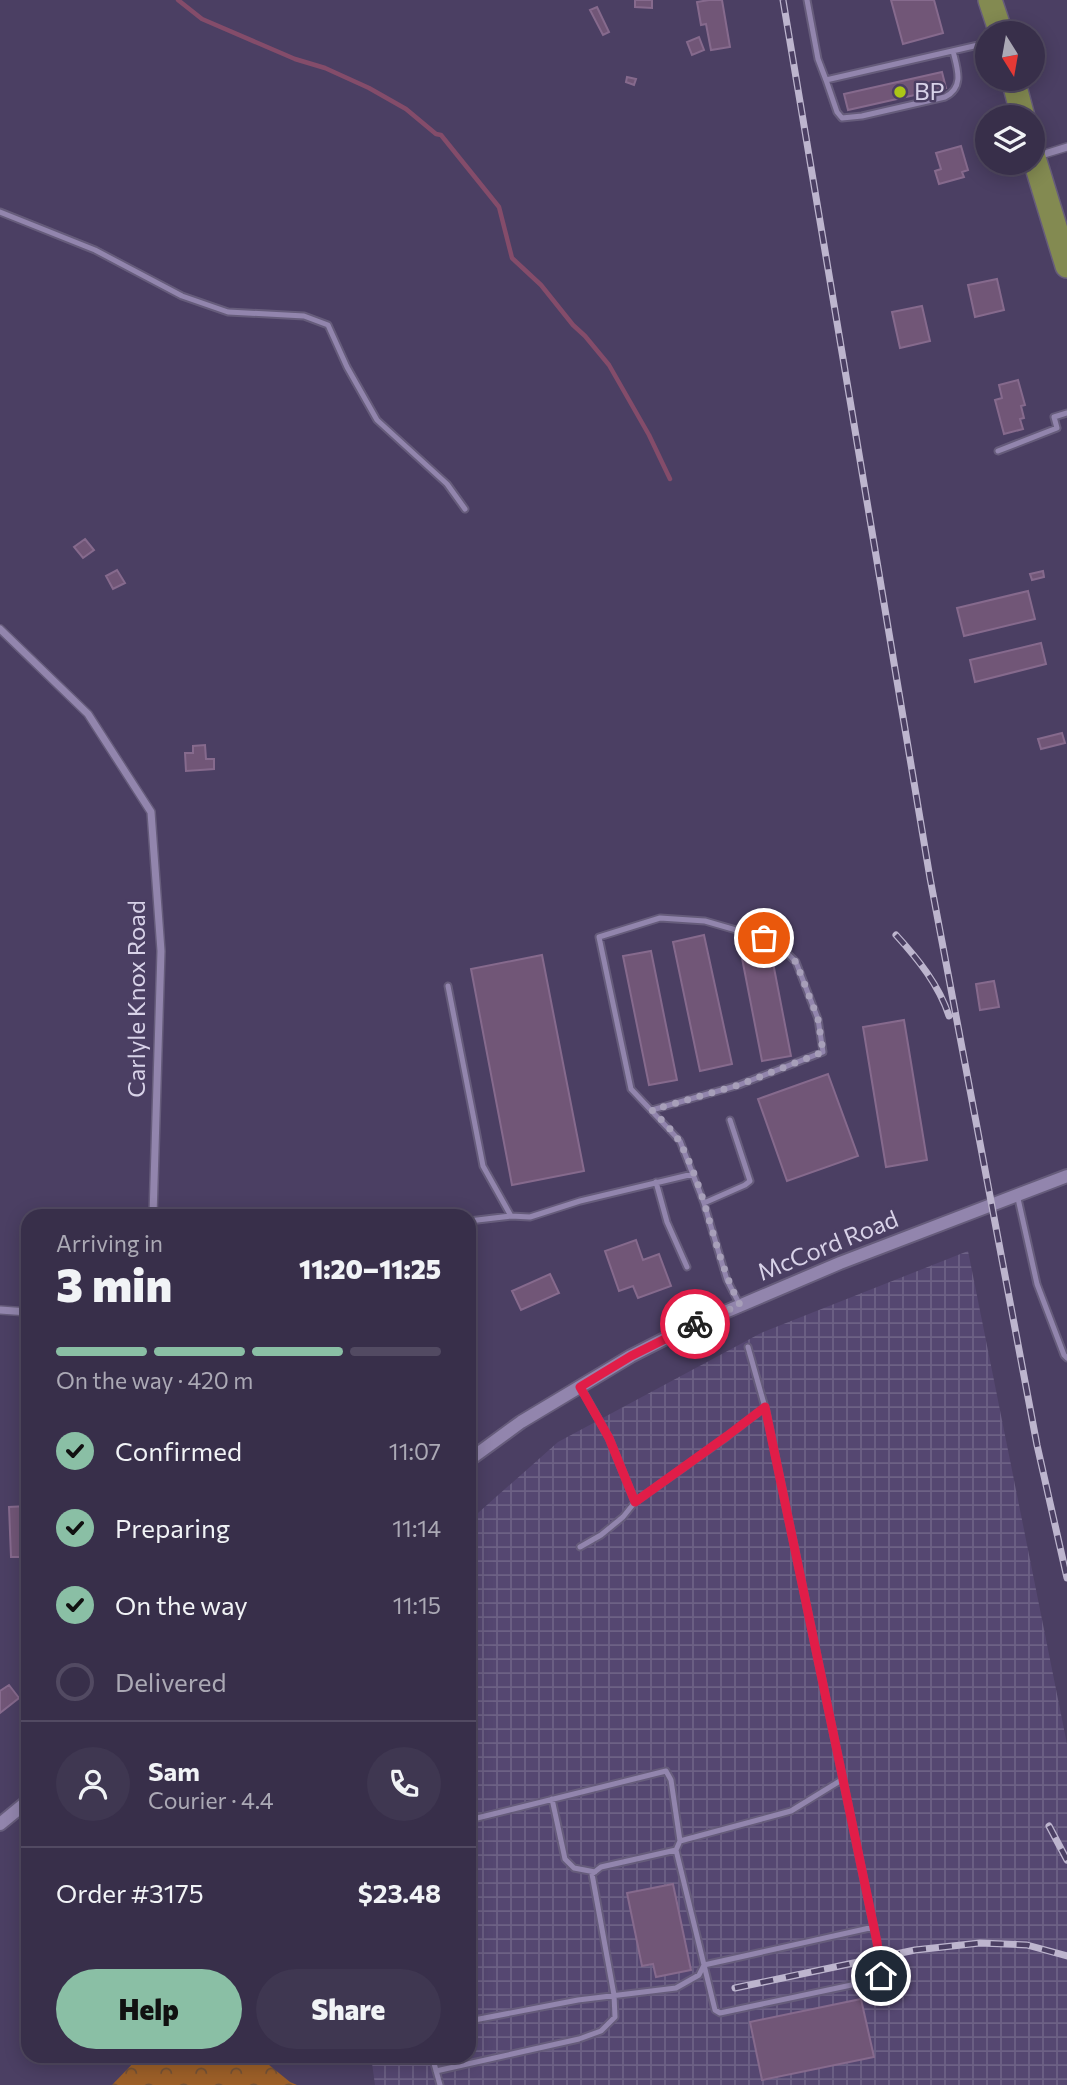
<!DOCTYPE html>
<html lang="en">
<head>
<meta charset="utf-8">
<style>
  body { margin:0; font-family:Commissioner,sans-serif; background:#3f3751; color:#f1f3f6; height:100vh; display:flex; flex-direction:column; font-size:26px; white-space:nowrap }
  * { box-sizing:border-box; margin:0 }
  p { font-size:23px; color:#aba9b5 }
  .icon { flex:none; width:38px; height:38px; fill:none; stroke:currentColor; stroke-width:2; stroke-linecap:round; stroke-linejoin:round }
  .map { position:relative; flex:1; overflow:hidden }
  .sheet { position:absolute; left:21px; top:1209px; width:455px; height:854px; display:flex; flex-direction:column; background:#382f4a; border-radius:21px; box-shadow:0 4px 18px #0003,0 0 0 2px #524a62 }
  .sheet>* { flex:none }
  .needle { width:46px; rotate:169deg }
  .fabs { position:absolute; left:975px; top:21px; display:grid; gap:14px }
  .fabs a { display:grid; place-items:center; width:70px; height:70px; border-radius:50%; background:#382f4a; box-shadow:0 4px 18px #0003,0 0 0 2px #524a62; font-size:35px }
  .pin { position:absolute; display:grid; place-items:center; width:60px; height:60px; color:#fff; margin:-30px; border:4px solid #fff; border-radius:50%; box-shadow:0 2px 7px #0007 }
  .courier { position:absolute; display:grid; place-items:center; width:70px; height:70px; margin:-35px; border:5px solid #e11d48; border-radius:50%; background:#fff; color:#222; box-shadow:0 2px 9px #0007 }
  .summary em { font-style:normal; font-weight:800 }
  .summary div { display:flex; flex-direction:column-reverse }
  .summary { display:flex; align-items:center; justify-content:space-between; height:119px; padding:0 35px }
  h1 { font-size:46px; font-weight:800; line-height:52px }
  .bar { display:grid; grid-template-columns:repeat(4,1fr); gap:10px 7px; align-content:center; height:84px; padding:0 35px }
  .bar i { height:9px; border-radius:5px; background:#524a62 }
  .bar .selected { background:#8abfa5 }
  .bar p { grid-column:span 4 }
  .line { display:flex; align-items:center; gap:18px; padding:0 35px; border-top:2px solid #524a62 }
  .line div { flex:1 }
  .round { display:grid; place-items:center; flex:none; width:74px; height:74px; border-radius:37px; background:#3f3751 }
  ol { padding:0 35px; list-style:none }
  li { display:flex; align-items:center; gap:21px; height:77px }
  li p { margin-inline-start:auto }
  li .icon { padding:7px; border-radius:50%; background:#8abfa5; color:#111; stroke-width:4 }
  li:last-child { color:#aba9b5 }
  li i { width:38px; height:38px; border:4px solid #524a62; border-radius:50% }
  .action { display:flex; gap:14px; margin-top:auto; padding:14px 35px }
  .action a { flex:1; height:80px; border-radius:42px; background:#8abfa5; color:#111; font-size:28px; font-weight:800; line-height:80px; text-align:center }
  .action a+a { background:#3f3751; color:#f1f3f6 }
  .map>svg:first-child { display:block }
</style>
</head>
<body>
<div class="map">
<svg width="1067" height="2085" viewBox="0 0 1067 2085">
  <defs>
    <pattern id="industrial-grid" width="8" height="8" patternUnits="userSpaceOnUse" patternTransform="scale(1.75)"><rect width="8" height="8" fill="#554771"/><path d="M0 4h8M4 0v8" fill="none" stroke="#6d6185"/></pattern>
    <pattern id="forest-crowns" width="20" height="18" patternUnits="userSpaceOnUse" patternTransform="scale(1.75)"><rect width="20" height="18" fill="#9c5f28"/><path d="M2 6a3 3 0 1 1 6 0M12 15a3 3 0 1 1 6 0" fill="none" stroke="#735136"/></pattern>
  </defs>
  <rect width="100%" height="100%" fill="#4b3f63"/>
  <path fill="url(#industrial-grid)" d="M968 1251 1067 1744V2085H375L371 2056H469V1521L558 1442 761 1333Z"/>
  <path fill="url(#forest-crowns)" d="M140 2056H258L290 2082 297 2085H112Z"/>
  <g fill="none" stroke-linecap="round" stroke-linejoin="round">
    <path stroke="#844c6a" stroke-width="4.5" d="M178 0 202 19 295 59 325 68 369 88 406 109 436 134 441 135 499 207 512 258 541 285 573 325 585 336 609 365 649 435 670 479"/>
  </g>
  <path fill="#715677" stroke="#866a8d" stroke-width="2" d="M635 0H652V8L635 7Z
    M709 0H722L730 47 711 50 706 24 701 25 697 2Z
    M891 0H934L943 33 903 44Z
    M597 7 609 32 603 35 590 10Z
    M699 37 704 50 692 55 687 42Z
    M942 72 946 88 848 110 844 94Z
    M627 77 636 79 634 85 626 82Z
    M961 146 968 170 962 172 964 177 939 184 935 171 941 169 936 153Z
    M997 279 1004 310 975 317 968 285Z
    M922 306 930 341 900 348 892 312Z
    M1018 380 1025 405 1021 406 1024 418 1020 419 1023 429 1004 434 995 400 1002 398 999 385Z
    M85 539 94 550 83 558 74 547Z
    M117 570 125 583 113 589 106 576Z
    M1043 571 1044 577 1032 580 1030 574Z
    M1028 591 1035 619 964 636 957 608Z
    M1041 643 1046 664 975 682 970 660Z
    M1062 733 1065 743 1041 749 1038 739Z
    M205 745 206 759H214V769L186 771 185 753H193V746Z
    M704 935 732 1064 700 1071 673 942Z
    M770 947 791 1056 762 1061 741 953Z
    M651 951 677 1080 649 1085 623 956Z
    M542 955 584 1171 512 1185 471 969Z
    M994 981 999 1007 980 1010 976 984Z
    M904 1020 927 1160 886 1167 863 1027Z
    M828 1074 858 1156 787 1181 758 1099Z
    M636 1240 643 1260 659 1254 671 1286 638 1298 633 1286 619 1291 605 1251Z
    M550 1274 559 1293 521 1310 512 1291Z
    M28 1506V1557H11L9 1507Z
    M9 1685 19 1698 0 1713V1691Z
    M673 1884 691 1970 656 1977 653 1964 642 1966 627 1893Z
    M861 1999 874 2057 762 2080 750 2022Z"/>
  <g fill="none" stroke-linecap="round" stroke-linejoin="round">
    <g stroke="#665c7b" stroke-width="9">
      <path id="service" d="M807 0 818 59 826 80 987 43
        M826 80 837 112 842 118 862 116 945 97C965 87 957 68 953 51
        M0 212 95 250 182 296 228 312 304 316 328 325 347 367 377 420 447 484 465 509
        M998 451 1057 428 1054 417 1067 413
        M448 986 483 1166 511 1216
        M652 1110 739 1085 823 1052 818 1019 796 962 780 946 764 938 705 921 660 918 599 937 631 1089 680 1141 704 1203 727 1280 740 1305
        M656 1182 667 1222 687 1267
        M1017 1194 1037 1284 1064 1355 1067 1358
        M704 1203 745 1185 750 1181 730 1120
        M469 1221 511 1216 530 1217 580 1201 693 1174
        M748 1347 766 1411 880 1957 881 1976 875 1980 720 2013 715 2010 676 1850 680 1841 791 1811 843 1779
        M581 1388 609 1438 635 1502
        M580 1547 601 1535 623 1517 635 1502 728 1436 765 1407
        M552 1799 565 1859 574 1868 595 1872
        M469 1820 666 1771 671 1780 680 1841
        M469 2021 578 2000 676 1988 699 1975 704 1965 874 1927
        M432 2056 440 2085
        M436 2071 579 2039 601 2031 615 2017 614 1995 592 1874 601 1867 676 1850"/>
    </g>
    <g stroke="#665c7b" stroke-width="10">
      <path id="minor" d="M1038 156 1067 147
        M0 629 88 714 151 812 161 951 153 1216
        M0 1310 28 1312"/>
    </g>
    <g stroke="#665c7b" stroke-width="16">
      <path id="tertiary" d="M469 1460 521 1422 631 1356 678 1332 840 1263 1067 1176
        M0 1824 28 1801"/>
    </g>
    <g stroke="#665c7b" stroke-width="26">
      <path id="primary" d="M990 0 1001 33
        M1013 79 1023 117
        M1032 151 1067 266"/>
    </g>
    <use href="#service" stroke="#9285ad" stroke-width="5"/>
    <use href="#minor" stroke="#9285ad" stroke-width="7"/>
    <use href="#tertiary" stroke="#9285ad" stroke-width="12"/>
    <use href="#primary" stroke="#838a51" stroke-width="23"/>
    <g stroke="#bdb5ce" stroke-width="7">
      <path id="rail" d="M783 0 930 878 1037 1445 1067 1578
        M896 935C918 959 939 985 949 1016
        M1049 1826 1067 1860
        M735 1988 915 1950 980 1943 1027 1945 1067 1956"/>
    </g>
    <use href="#rail" stroke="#4b3f63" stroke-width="4.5" stroke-dasharray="13" stroke-linecap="butt"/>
  </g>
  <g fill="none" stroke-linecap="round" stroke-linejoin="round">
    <path stroke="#a79fb9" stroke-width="7" stroke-dasharray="0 12.6" d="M695 1324 740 1305C713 1254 708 1194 680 1143 674 1131 661 1120 652 1110L739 1085 823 1052 818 1019 796 962 780 946 764 938"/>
    <path stroke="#e11d48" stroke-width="9" d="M695 1324 631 1356 580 1387 609 1438 635 1502 727 1436 765 1407 877 1942 881 1976"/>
  </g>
  <circle fill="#abc616" stroke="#4b3f63" stroke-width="2.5" cx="900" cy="92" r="7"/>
  <g text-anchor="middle" stroke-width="5" stroke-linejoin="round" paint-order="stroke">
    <g font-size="24" fill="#d8d2e8" stroke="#4b3f63" text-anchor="start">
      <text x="914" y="100">BP</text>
    </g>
    <g font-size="24" fill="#d8d2e8" stroke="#4b3f63">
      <text transform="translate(137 999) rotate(-90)" y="8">Carlyle Knox Road</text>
      <text transform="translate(828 1246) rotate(-22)" y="8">McCord Road</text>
    </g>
  </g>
</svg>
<div class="fabs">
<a><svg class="needle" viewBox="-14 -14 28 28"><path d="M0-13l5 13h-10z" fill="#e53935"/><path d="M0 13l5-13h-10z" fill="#aba9b5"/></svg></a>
<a><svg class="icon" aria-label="layers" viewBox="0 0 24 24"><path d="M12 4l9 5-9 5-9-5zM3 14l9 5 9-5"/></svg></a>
</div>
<div class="pin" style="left:764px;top:938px;background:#ea580c"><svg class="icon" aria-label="bag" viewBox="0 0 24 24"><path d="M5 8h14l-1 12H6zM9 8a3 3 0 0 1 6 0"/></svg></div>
<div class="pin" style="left:881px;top:1976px;background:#1f2937"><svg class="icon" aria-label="home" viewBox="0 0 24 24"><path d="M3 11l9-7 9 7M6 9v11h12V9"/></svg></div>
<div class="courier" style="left:695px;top:1324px"><svg class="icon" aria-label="bike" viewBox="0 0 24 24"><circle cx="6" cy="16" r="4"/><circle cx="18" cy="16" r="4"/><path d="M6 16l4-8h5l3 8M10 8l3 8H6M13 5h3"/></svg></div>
<section class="sheet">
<div class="summary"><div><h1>3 min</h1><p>Arriving in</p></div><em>11:20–11:25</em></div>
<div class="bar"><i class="selected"></i><i class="selected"></i><i class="selected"></i><i></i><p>On the way · 420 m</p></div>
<ol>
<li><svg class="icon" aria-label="check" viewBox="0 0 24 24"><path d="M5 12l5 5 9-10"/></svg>Confirmed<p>11:07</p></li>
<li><svg class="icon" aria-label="check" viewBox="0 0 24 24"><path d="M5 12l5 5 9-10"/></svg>Preparing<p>11:14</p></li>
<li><svg class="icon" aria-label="check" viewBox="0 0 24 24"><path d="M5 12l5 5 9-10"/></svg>On the way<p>11:15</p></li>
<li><i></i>Delivered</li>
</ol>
<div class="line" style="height:126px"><a class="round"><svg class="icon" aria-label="person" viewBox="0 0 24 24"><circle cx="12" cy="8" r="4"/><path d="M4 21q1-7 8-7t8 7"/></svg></a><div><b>Sam</b><p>Courier · 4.4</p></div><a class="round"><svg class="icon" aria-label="phone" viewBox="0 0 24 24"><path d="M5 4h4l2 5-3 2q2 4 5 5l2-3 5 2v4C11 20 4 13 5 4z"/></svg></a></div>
<div class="line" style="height:91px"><div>Order #3175</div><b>$23.48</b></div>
<div class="action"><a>Help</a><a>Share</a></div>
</section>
</div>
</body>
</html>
